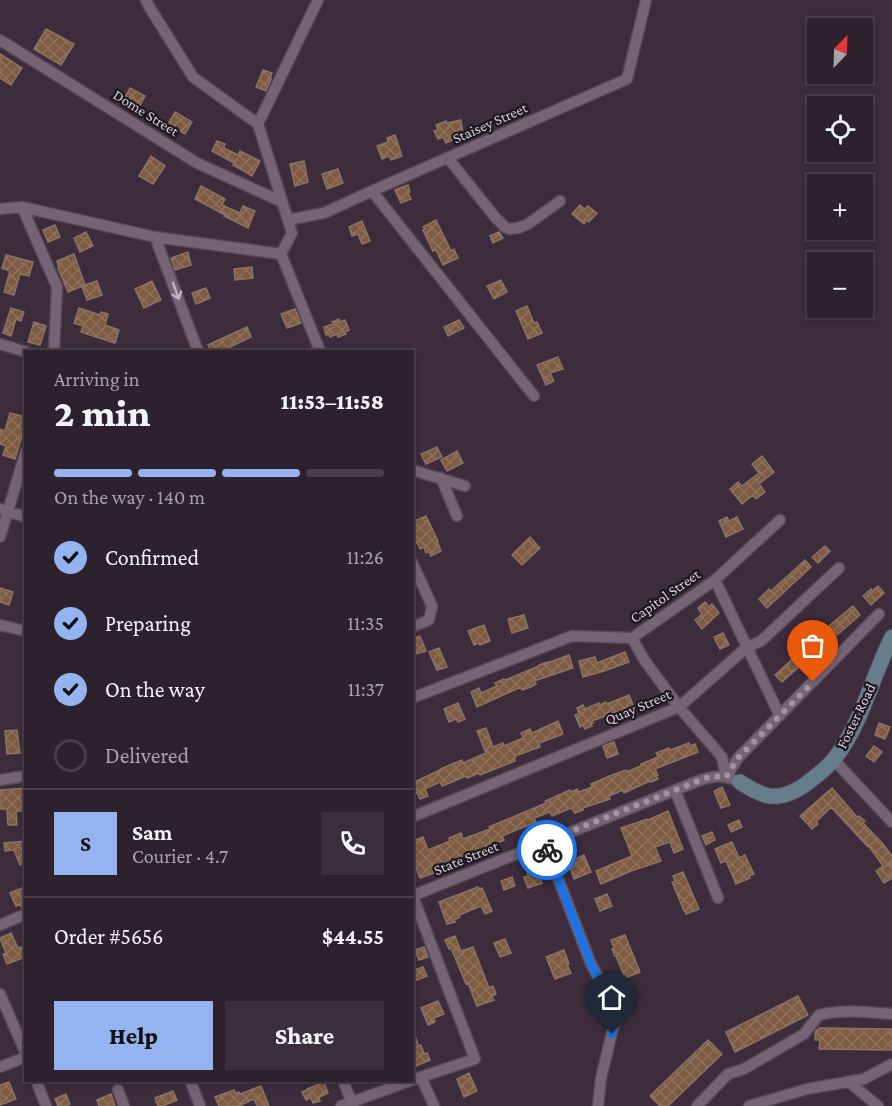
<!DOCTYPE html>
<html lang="en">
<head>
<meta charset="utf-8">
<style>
  body { margin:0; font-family:"Crimson Pro",serif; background:#392e39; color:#f1f3f6; height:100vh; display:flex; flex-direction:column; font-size:22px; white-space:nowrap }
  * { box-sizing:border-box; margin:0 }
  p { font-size:20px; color:#a7a3aa }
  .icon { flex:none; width:33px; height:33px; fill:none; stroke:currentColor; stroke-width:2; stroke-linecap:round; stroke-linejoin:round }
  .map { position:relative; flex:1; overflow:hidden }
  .drawer { position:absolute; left:24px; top:350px; width:390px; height:732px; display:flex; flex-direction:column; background:#2d212d; border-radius:0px; box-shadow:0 3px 9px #0003,0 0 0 2px #483e49 }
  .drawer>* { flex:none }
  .needle { width:39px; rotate:23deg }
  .fabs { position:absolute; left:807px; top:18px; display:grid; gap:12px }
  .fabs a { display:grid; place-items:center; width:66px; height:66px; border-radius:0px; background:#2d212d; box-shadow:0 3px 9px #0003,0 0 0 2px #483e49; font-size:30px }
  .pin { position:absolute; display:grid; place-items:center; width:51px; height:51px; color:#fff; margin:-62px -26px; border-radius:50% 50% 50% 0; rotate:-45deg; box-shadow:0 0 6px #0007 }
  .pin .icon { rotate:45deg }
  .courier { position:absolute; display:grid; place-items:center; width:60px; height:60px; margin:-30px; border:4px solid #1a73e8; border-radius:50%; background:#fff; color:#222; box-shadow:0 2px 8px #0007 }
  .headline em { font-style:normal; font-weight:800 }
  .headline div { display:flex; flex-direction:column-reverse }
  .headline { display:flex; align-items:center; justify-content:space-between; height:102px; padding:0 30px }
  h1 { font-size:39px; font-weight:800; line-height:45px }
  .bar { display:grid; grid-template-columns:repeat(4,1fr); gap:9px 6px; align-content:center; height:72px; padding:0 30px }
  .bar i { height:8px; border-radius:4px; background:#483e49 }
  .bar .selected { background:#95b2f1 }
  .bar p { grid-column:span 4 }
  .line { display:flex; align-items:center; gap:15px; padding:0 30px; border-top:2px solid #483e49 }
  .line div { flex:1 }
  .round { display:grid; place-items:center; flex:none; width:63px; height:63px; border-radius:0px; background:#392e39 }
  ol { padding:0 30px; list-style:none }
  li { display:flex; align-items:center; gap:18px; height:66px }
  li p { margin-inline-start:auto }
  li .icon { padding:6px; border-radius:50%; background:#95b2f1; color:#111; stroke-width:4 }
  li:last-child { color:#a7a3aa }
  li i { width:33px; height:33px; border:3px solid #483e49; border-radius:50% }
  .action { display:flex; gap:12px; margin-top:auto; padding:12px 30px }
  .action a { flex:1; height:69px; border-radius:0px; background:#95b2f1; color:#111; font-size:24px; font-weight:800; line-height:69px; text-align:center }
  .action a+a { background:#392e39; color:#f1f3f6 }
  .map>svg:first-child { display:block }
</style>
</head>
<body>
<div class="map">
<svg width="892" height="1106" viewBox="0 0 892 1106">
  <defs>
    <pattern id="building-cross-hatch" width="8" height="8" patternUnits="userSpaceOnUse" patternTransform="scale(1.5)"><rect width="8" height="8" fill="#7e5b41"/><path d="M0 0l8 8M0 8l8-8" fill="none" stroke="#90715c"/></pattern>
  </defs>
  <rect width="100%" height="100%" fill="#3c2c3c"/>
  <path fill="url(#building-cross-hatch)" stroke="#897364" stroke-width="1.5" d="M46 29 74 44 61 65 34 49Z
    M0 54 22 68 11 85 0 78Z
    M263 70 272 73 270 79H271L266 91 256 87Z
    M130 88 145 96 139 107 124 99Z
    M175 112 192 122 185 134 168 124Z
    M461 120 463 134H461V137L455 139 446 143 443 137 438 139 434 131 438 130 436 125 446 121 447 123Z
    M395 135 402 156 391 160 389 156 382 159 377 146 388 142 387 138Z
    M217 141 225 144 224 148 238 155 240 151 260 161 252 176 233 165 234 163 212 151Z
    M151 156 165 166 153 184 139 176Z
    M304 161 308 182 295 186 290 164Z
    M338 169 343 183 327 189 322 174Z
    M408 185 410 192 408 193 411 199 401 203 395 190Z
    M201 186 225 199 222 205 240 213 243 206 255 211 248 228 224 216 225 215 195 199Z
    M580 205 585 209 588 206 597 213 589 222 587 220 584 224 572 214Z
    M436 220 451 251 454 249 458 258 443 265 436 250 433 251 423 230 425 229 423 227Z
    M362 221 370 241 362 244 358 234 352 236 349 227Z
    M55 225 60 237 48 242 43 230Z
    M86 232 93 246 80 252 74 238Z
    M499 232 503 238 493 243 490 236Z
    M188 252 191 265 175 270 171 258Z
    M74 254 85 285 68 292 58 268H59L57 261Z
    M6 255 33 262 29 276 20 274 14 295 4 292 10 271 2 268Z
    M252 267 253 278 235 280 234 269Z
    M501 280 507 292 494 299 487 286Z
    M97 281 102 295 87 300 82 286Z
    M152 281 161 300 144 308 135 289Z
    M206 288 210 298 196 304 192 293Z
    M527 306 534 323 537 322 542 333 528 339 516 311Z
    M11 308 24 312 21 321 16 319 11 336 3 333Z
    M79 308 100 315 101 312 108 314 105 325 119 330 115 343 81 332 83 326 74 323Z
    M295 309 301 323 287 328 281 314Z
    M339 319 340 322 345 320 349 330 345 332 346 334 338 337 337 334 330 337 329 334 326 335 324 327 333 324 332 322Z
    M459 320 464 328 448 336 444 327Z
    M34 322 46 326 40 345 28 342Z
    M247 327 251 337 230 347 232 351H211L208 345 210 344Z
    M558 357 563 369 550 373 554 381 546 385 537 365Z
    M10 413 26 417 22 436 15 459 3 455 6 446 0 444V429L5 431Z
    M437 447 442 457 426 464 421 454Z
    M457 451 463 463 447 471 441 460Z
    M762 456 774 472 759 484 765 492 756 499 753 495 742 504 730 489 738 482 742 486 759 473 752 464Z
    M426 516 438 541H437L441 551 431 556 429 551 426 553 424 547 420 549 412 532V522Z
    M727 517 729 521 737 517 743 529 726 537 719 521Z
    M530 537 540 548 522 565 512 555Z
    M825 546 830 551 818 563 812 557Z
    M805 560 811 567 767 608 759 599 769 589 771 591Z
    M878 586 884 593 871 605 863 596 871 589 872 591Z
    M0 588 13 592 9 605 0 602Z
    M705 602 709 607 712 604 719 613 702 629 695 620 702 614 698 608Z
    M853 606 860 615 837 635 834 631 820 644 822 646 782 682 775 675 811 642 800 631 808 624 818 635Z
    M524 615 528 628 512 633 508 619Z
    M484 625 490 641 480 645 479 643 474 645 468 631Z
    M723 633 729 645 720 649 714 637Z
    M420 636 426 651 415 654 412 646V639Z
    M439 648 447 667 437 670 429 652Z
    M625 652 629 662 604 671 583 677 579 661 595 657 597 663Z
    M569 655 573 668 534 681 536 684 531 687 522 690 521 687 477 707 471 692 479 688 481 693 497 686 495 683 504 679 505 680 539 666V665L547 662V663Z
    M629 695 634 707 629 708 630 711 620 715 618 712H616L592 721 593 723H590L592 726 585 729 583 725 580 727 575 715 579 714 577 708 583 705 585 709 599 703 600 705 606 702 607 704Z
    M458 703 465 719 458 722 456 719 449 722 444 709Z
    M558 721 563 734 539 743 540 747 515 756V761L480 775 479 773 467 778 466 776 445 785 442 786 440 782 425 789 428 796 420 799 412 783 440 770V769L462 760 463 763 486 753 477 731 486 728 493 747 503 743 504 746 523 738 521 733 530 729 532 733Z
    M879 723 890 727 885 739 875 735Z
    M17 730 20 753 7 754 5 731Z
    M614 742 618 754 607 758 603 746Z
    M689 743 690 746 695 744 698 752 655 769 658 775 656 776 658 779 651 782 650 781 624 793 623 790 609 796 610 799 583 808V810L575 813 571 808 552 816 550 812 534 818 536 822 502 836 504 840 473 853V852L453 859 454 862 433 871 434 873 420 878 412 858V845H415L413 841 423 837 428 850 450 841 449 838 461 833 463 839 490 829 489 827 546 803 545 801 570 790 571 792 577 789 579 792 592 787 591 784 612 775 626 770V772L641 766V764L658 757 656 753 669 748 670 750Z
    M874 746 882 752 874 762 866 756Z
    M722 787 730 805 721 808 714 791Z
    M26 788V811H16L17 825H8L7 809H0V790Z
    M832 788 857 817 859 816 865 821 863 823 883 844 892 856V878L884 883 876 871 883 866 868 845 867 846 831 807 816 822 818 824 812 829 800 816Z
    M668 811 683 849 674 853 670 842 655 847 661 861 631 871 601 884 596 871 632 856 621 828 647 819 648 820Z
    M739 820 742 827 731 832 728 825Z
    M712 832 715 840 706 845 702 836Z
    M26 841V862L20 865 14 850 5 851 4 843Z
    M732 842 739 858 745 855 754 874 749 876 750 878 736 884 726 861 721 863 715 849Z
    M584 855 591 872 574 879 568 862Z
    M536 869 542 883 528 888 524 877 528 876 527 872Z
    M683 872 699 909 686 914 685 911H684L672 882 675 881 673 876Z
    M512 877 515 886 504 890 501 881Z
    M478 887 479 889 482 888 492 911 485 914 481 906 459 915 460 917 454 920 455 922 447 924 439 902Z
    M22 888 26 896V907L22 908 20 905 16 906 10 893Z
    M607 894 612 906 600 911 595 899Z
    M11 933 18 948 21 947 25 957 7 964 3 954 6 953 0 938Z
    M625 935 640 972 625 978 616 956H615L612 949 614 948 611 940Z
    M455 936 461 951 473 947 489 988 493 986 496 994 492 996 494 1000 477 1006 468 983 466 984 451 948 449 949 445 940Z
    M505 939 511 953 500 957 494 943Z
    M424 947 428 957 419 960 415 950Z
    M564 950 569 964H567L571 973 555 979 546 957Z
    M423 967 427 976 412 982V971Z
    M798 996 808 1015 735 1052 726 1032Z
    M438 1001 444 1014 434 1018 435 1022 428 1025 421 1008Z
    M819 1028 892 1029V1050L819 1049 820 1040H815V1033L816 1030H819Z
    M412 1029 419 1046 421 1045 424 1054 427 1053 430 1060 416 1066 412 1059Z
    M708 1040 722 1054 668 1106H660L650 1096Z
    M469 1073 477 1091 464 1097 457 1079Z
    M9 1082 16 1099 0 1105V1085Z
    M324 1082 328 1093 319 1097 320 1101 313 1103 311 1098 306 1100 302 1092 307 1090V1089Z
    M261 1086 269 1106H257L254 1099 239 1106H219L215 1097 234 1090 235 1093 239 1092 240 1094Z
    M173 1091 177 1100 163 1106H158L155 1098Z
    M66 1094 70 1104 65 1106H58L55 1099Z
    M111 1094 115 1106H99L97 1100Z"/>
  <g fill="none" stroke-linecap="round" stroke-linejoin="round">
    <g stroke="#554856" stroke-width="13">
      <path id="street" d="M146 0 150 8 193 77 258 124 292 233 281 254
        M0 40 197 163 278 200 281 199
        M258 124 318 0
        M448 158 495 217 505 227 509 229 518 228 528 224 560 201
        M372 191 534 396
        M22 207 57 287 54 351
        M0 209 22 207 155 237 281 254
        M288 220 324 213 372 191 627 79 646 0
        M155 237 198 351
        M281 254 320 351
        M0 344 26 352
        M412 470 465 486
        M441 478 457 516
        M0 509 26 517
        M0 537 26 451
        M412 562 432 606 429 620 412 627
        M715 580 780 716
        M0 625 26 631
        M632 638 645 661 679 707 722 757 726 777
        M412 698 572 636 632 638 715 580 780 520
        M834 760 892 822
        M726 777 738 758 879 614
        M0 780 26 776
        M675 790 718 898
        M412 817 679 707 746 648 761 641 839 568
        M544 842 591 964 617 1012 601 1078 598 1106
        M412 894 475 1059 412 1080
        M412 896 698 781C716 775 723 775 740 782
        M0 925 26 914
        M0 994 26 1054
        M0 1067 26 1057
        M421 1077 434 1106
        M36 1080 46 1106
        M190 1080 200 1106
        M343 1080 353 1106
        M849 1082 878 1106
        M118 1090 124 1106
        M341 1106 412 1080
        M697 1106 728 1074 744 1069 804 1034 819 1015C842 1009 868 1012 892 1014
        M749 1106 807 1089 864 1079 892 1064"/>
    </g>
    <g stroke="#554856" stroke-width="17">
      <path id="secondary" d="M740 782C749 788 759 794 769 796 785 798 799 790 811 780 819 774 828 767 835 758 862 723 872 677 892 637"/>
    </g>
    <use href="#street" stroke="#766476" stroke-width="10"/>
    <use href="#secondary" stroke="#667e8c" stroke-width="15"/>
  </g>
  <defs><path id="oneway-shaft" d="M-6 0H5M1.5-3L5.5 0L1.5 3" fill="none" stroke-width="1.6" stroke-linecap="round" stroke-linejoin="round" transform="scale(1.5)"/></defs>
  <use stroke="#c0b4c0" href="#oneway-shaft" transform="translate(176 291) rotate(70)"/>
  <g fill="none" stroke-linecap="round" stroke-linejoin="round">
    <path stroke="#a195a1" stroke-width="6" stroke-dasharray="0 10.8" d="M547 850 544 842 698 781 712 776 726 777 738 758 813 682"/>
    <path stroke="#1a73e8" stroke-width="8" d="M547 850 591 964 617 1012 612 1034"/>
  </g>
  <g text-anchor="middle" stroke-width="4.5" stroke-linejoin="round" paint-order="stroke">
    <g font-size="15" fill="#d8ced8" stroke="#1e171f">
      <text transform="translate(146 113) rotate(32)" y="5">Dome Street</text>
      <text transform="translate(490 123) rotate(-24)" y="5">Staisey Street</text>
      <text transform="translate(665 596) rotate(-35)" y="5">Capitol Street</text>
      <text transform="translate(638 707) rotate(-23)" y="5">Quay Street</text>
      <text transform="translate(856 716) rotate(-64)" y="5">Foster Road</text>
      <text transform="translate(466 858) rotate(-22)" y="5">State Street</text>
    </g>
  </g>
</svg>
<div class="fabs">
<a><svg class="needle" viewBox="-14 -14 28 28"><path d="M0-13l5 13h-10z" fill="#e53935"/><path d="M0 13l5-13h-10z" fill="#a7a3aa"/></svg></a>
<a><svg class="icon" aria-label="locate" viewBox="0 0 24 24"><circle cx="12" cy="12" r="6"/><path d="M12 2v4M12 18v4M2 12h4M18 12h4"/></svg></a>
<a>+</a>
<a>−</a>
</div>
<div class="pin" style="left:813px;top:682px;background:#ea580c"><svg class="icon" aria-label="bag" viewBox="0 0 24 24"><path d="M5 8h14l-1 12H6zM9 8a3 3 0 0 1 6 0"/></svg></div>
<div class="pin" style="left:612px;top:1034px;background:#1f2937"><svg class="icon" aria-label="home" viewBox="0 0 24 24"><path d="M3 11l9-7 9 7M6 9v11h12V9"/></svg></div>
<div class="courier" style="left:547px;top:850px"><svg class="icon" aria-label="bike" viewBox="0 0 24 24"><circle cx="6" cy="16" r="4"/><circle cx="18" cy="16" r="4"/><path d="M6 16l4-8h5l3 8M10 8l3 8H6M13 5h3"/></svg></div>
<section class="drawer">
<div class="headline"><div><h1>2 min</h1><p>Arriving in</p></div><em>11:53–11:58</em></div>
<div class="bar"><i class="selected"></i><i class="selected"></i><i class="selected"></i><i></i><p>On the way · 140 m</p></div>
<ol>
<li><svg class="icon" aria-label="check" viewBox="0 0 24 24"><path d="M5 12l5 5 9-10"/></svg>Confirmed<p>11:26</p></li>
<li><svg class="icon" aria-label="check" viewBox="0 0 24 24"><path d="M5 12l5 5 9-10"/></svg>Preparing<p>11:35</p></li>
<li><svg class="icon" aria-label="check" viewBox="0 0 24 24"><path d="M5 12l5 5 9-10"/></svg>On the way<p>11:37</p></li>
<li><i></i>Delivered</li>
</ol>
<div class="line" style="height:108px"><b class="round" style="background:#95b2f1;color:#111">S</b><div><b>Sam</b><p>Courier · 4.7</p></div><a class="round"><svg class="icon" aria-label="phone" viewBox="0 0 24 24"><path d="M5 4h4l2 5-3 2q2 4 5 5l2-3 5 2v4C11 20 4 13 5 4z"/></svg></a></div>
<div class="line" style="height:78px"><div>Order #5656</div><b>$44.55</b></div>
<div class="action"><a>Help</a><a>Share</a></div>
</section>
</div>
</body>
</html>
